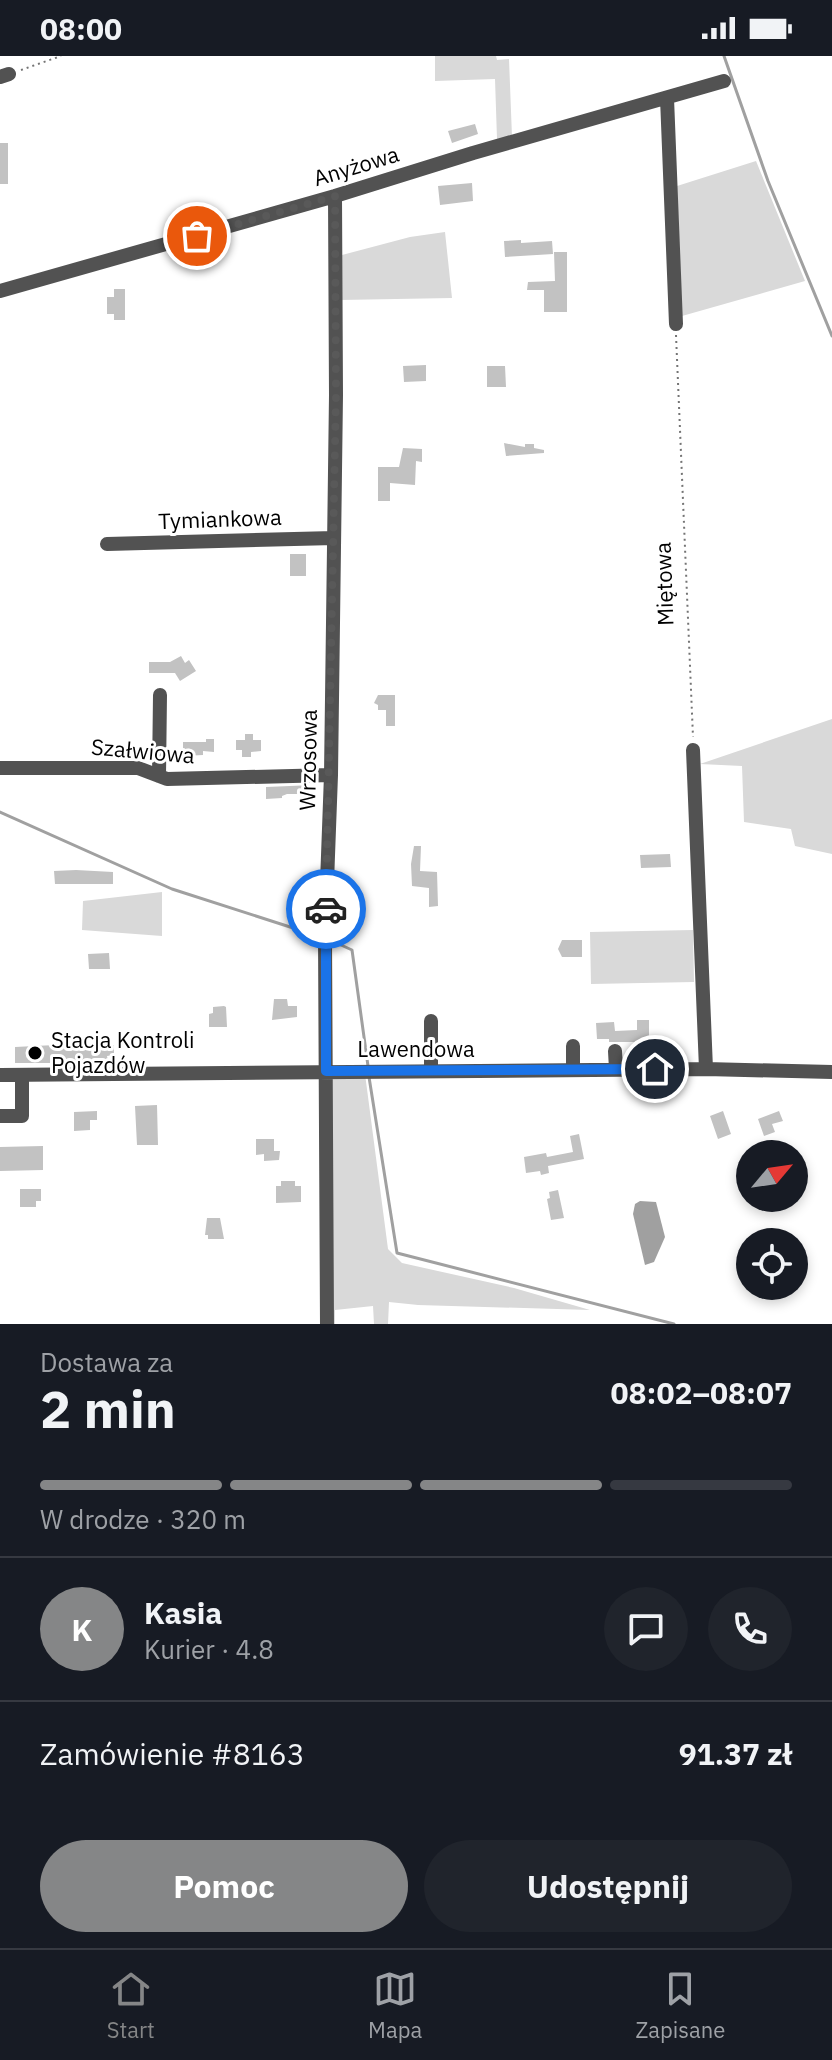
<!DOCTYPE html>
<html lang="pl">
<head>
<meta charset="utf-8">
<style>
  body { margin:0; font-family:"IBM Plex Sans",sans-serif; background:#20242c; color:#f1f3f6; height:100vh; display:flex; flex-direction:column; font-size:30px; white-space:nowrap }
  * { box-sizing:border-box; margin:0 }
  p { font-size:26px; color:#9ea1a6 }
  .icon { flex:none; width:44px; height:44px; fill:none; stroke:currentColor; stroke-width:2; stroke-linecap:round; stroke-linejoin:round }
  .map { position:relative; height:1268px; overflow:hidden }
  .details { display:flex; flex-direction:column; background:#171b24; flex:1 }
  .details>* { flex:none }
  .needle { width:52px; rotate:61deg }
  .fabs { position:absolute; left:736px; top:1084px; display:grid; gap:16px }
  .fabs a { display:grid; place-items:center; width:72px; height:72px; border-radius:50%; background:#171b24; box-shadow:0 4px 12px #0003; font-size:40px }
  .pin { position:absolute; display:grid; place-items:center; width:68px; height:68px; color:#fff; margin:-34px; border:4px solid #fff; border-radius:50%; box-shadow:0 2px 8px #0007 }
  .courier { position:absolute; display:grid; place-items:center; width:80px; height:80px; margin:-40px; border:6px solid #1a73e8; border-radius:50%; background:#fff; color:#222; box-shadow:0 2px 10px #0007 }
  .headline em { font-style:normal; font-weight:700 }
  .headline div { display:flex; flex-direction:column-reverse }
  .headline { display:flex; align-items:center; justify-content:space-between; height:136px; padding:0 40px }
  h1 { font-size:52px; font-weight:700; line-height:60px }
  .bar { display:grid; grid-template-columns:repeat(4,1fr); gap:12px 8px; align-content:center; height:96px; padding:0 40px }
  .bar i { height:10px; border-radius:6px; background:#363941 }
  .bar .selected { background:#858687 }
  .bar p { grid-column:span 4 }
  .line { display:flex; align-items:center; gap:20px; padding:0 40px; border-top:2px solid #363941 }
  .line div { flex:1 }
  .round { display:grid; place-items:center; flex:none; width:84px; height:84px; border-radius:42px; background:#20242c }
  .action { display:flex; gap:16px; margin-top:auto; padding:16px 40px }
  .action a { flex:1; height:92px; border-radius:48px; background:#858687; color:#fff; font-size:32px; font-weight:700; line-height:92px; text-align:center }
  .action a+a { background:#20242c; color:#f1f3f6 }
  .status { display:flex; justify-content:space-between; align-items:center; height:56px; padding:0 40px; background:#171b24; direction:ltr }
  .status svg { height:22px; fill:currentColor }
  .tab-bar { display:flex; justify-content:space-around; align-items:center; height:112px; border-top:2px solid #363941; background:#171b24; font-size:22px; color:#9ea1a6 }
  .tab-bar a { display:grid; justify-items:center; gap:4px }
  .tab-bar .selected { color:#858687 }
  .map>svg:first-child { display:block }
</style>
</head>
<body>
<div class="status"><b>08:00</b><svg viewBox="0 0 49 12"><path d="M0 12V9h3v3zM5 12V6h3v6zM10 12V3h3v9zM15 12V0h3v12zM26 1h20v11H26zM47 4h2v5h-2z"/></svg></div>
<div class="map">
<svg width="832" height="1268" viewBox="0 0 832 1268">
  <rect width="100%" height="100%" fill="#fff"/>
  <path fill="#d9d9d9" d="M435 0H496L497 4 509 3 512 81 497 83 495 23 435 25Z
    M756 105 805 225 682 260 677 130Z
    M445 176 452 242 340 244 342 199 410 181Z
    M832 663V798L795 790 791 773 744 766 742 710 700 708Z
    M162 836V880L82 874 83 845Z
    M693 874 694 926 591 928 590 876Z
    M328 1018H365L388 1193 402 1207 514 1232 590 1254 418 1249 389 1246 388 1268H374L373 1250 335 1254V1268H330Z"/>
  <path fill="#a0a0a0" d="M640 1145 656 1146 665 1181 654 1206 645 1209 633 1158 635 1148Z"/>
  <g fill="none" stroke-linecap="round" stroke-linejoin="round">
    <path stroke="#a0a0a0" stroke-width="3" d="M724 0 768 125 832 280
      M0 756 172 833 318 880
      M330 884 352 894 368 1010
      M369 1021 397 1197 674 1268"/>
  </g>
  <path fill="#c2c2c2" d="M475 68 478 78 452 87 448 75Z
    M0 87H8V128H0Z
    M472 127 473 145 440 149 438 130Z
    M521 184V187L552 185 553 198 505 201 504 185Z
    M554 196H567V256H544V234H527L528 226 555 225Z
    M114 233H125V264H114V258H107V241H114Z
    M426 309V325L404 326 403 310Z
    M487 310H505L506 331H487Z
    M504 387 525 391V388H534V392L544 394V397L506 400Z
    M403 392 422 393V406L416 405 415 429 390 427V445H378V411H399Z
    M290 498H306V520H290Z
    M181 600 185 607 189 604 196 615 180 625 175 617H149V606H170Z
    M378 639H395V670H386V654H378V649L374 647Z
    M245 678H253V684H261V695L251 696V701H242V694H236V684H245Z
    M206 683H214V696L203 695V699L183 700V686H206Z
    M314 729V738H287L282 740V742L266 743V731Z
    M414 790H421L420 815 437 816 438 850 429 851V832L412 830 411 808Z
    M670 798 671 811 641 812 640 799Z
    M76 814 113 816V828H55L54 815Z
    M562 884H582V901H562L558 893Z
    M109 897 110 913H89L88 898Z
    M274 943H287L288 950H297V961L272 964Z
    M224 950 226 951 227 971H209V958L213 957V951Z
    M637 964H649V980L643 986H609V983H597L596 967 614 966 615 975 637 974Z
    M55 989H114V999L107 1000 108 1005 55 1003V1007H15V991Z
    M157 1049 158 1089H137L135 1050Z
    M97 1055V1064H90V1074L74 1075V1056Z
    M723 1055 731 1078 718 1083 710 1060Z
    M779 1055 783 1065 772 1068 775 1076 764 1080 758 1063Z
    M579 1078 584 1103 548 1110 549 1117 541 1119 540 1115 526 1117 524 1101 546 1097 547 1101 573 1096 570 1080Z
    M256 1083H274V1095H280L279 1104 264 1105V1098L256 1099Z
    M43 1090V1114L0 1115V1091Z
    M281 1125H295V1130H301V1146L276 1147V1130H281Z
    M20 1133H41V1145H36V1151H20Z
    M558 1134 564 1162 551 1164 547 1143 550 1142 549 1136Z
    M207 1162H220L224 1183H208V1179H205Z"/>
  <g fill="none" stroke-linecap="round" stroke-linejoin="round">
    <path stroke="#747474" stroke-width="2" stroke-dasharray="2 4" stroke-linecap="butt" d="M21 14 61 0
      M676 279 693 681"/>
    <path stroke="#525252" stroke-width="14" d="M0 21 9 18
      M667 42 676 268
      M0 235 335 140 473 97 724 25
      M107 488 334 482
      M693 694 706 1013
      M0 712H138L167 723 331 719
      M159 720 160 639
      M431 965V1015
      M573 990V1014
      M615 995 616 1013
      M655 1013V988
      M0 1019 706 1013 832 1016
      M0 1060H22V1019
      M327 1268 325 880 331 719 336 339 335 140"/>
  </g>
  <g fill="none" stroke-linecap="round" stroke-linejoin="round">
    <path stroke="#595959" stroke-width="8" stroke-dasharray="0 14.4" d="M197 180 335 140 336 339 326 853"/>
    <path stroke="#1a73e8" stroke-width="10" d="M326 853V1015L655 1013"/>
  </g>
  <circle fill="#000" stroke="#fff" stroke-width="3" cx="35" cy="997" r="8"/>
  <g text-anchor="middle" stroke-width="6" stroke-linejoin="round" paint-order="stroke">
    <g font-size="22" fill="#000" stroke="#fff">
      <text transform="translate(356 110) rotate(-17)" y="8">Anyżowa</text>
      <text transform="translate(220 463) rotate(-2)" y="8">Tymiankowa</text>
      <text transform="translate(664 528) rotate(-92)" y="8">Miętowa</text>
      <text transform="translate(143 695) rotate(5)" y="8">Szałwiowa</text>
      <text transform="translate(308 704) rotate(-89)" y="8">Wrzosowa</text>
      <text x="416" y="1001">Lawendowa</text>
    </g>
    <g font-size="22" fill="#000" stroke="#fff" text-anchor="start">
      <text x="51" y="992">Stacja Kontroli<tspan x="51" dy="25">Pojazdów</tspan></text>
    </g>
  </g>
</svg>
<div class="fabs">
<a><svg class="needle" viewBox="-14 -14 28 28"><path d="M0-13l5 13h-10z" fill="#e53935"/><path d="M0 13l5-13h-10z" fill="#9ea1a6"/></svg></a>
<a><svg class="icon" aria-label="locate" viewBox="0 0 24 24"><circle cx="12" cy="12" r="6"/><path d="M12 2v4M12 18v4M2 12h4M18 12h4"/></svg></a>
</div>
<div class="pin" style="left:197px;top:180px;background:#ea580c"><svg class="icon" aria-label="bag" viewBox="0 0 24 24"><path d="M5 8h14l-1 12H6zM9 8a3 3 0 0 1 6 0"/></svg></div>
<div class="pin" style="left:655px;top:1013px;background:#1f2937"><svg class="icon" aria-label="home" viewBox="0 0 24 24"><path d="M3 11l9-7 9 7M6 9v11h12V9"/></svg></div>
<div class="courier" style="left:326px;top:853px"><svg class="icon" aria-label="car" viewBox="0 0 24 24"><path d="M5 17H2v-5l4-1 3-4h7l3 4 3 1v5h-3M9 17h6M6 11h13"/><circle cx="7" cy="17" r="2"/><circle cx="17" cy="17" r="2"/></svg></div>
</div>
<section class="details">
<div class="headline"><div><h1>2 min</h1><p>Dostawa za</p></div><em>08:02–08:07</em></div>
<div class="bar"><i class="selected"></i><i class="selected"></i><i class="selected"></i><i></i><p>W drodze · 320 m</p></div>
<div class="line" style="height:144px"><b class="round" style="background:#858687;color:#fff">K</b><div><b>Kasia</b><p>Kurier · 4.8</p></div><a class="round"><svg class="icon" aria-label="chat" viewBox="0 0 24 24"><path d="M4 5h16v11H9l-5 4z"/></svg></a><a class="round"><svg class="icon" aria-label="phone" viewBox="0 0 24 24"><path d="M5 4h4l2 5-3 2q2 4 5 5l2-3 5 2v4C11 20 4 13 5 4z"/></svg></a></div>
<div class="line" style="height:104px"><div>Zamówienie #8163</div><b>91.37 zł</b></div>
<div class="action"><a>Pomoc</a><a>Udostępnij</a></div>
</section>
<nav class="tab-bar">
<a class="selected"><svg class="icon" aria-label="home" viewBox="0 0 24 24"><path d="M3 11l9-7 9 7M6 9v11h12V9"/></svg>Start</a>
<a><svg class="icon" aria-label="map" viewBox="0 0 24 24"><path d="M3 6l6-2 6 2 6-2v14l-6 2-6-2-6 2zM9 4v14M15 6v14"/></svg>Mapa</a>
<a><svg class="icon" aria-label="saved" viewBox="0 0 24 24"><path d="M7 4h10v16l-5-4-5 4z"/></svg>Zapisane</a>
</nav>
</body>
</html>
